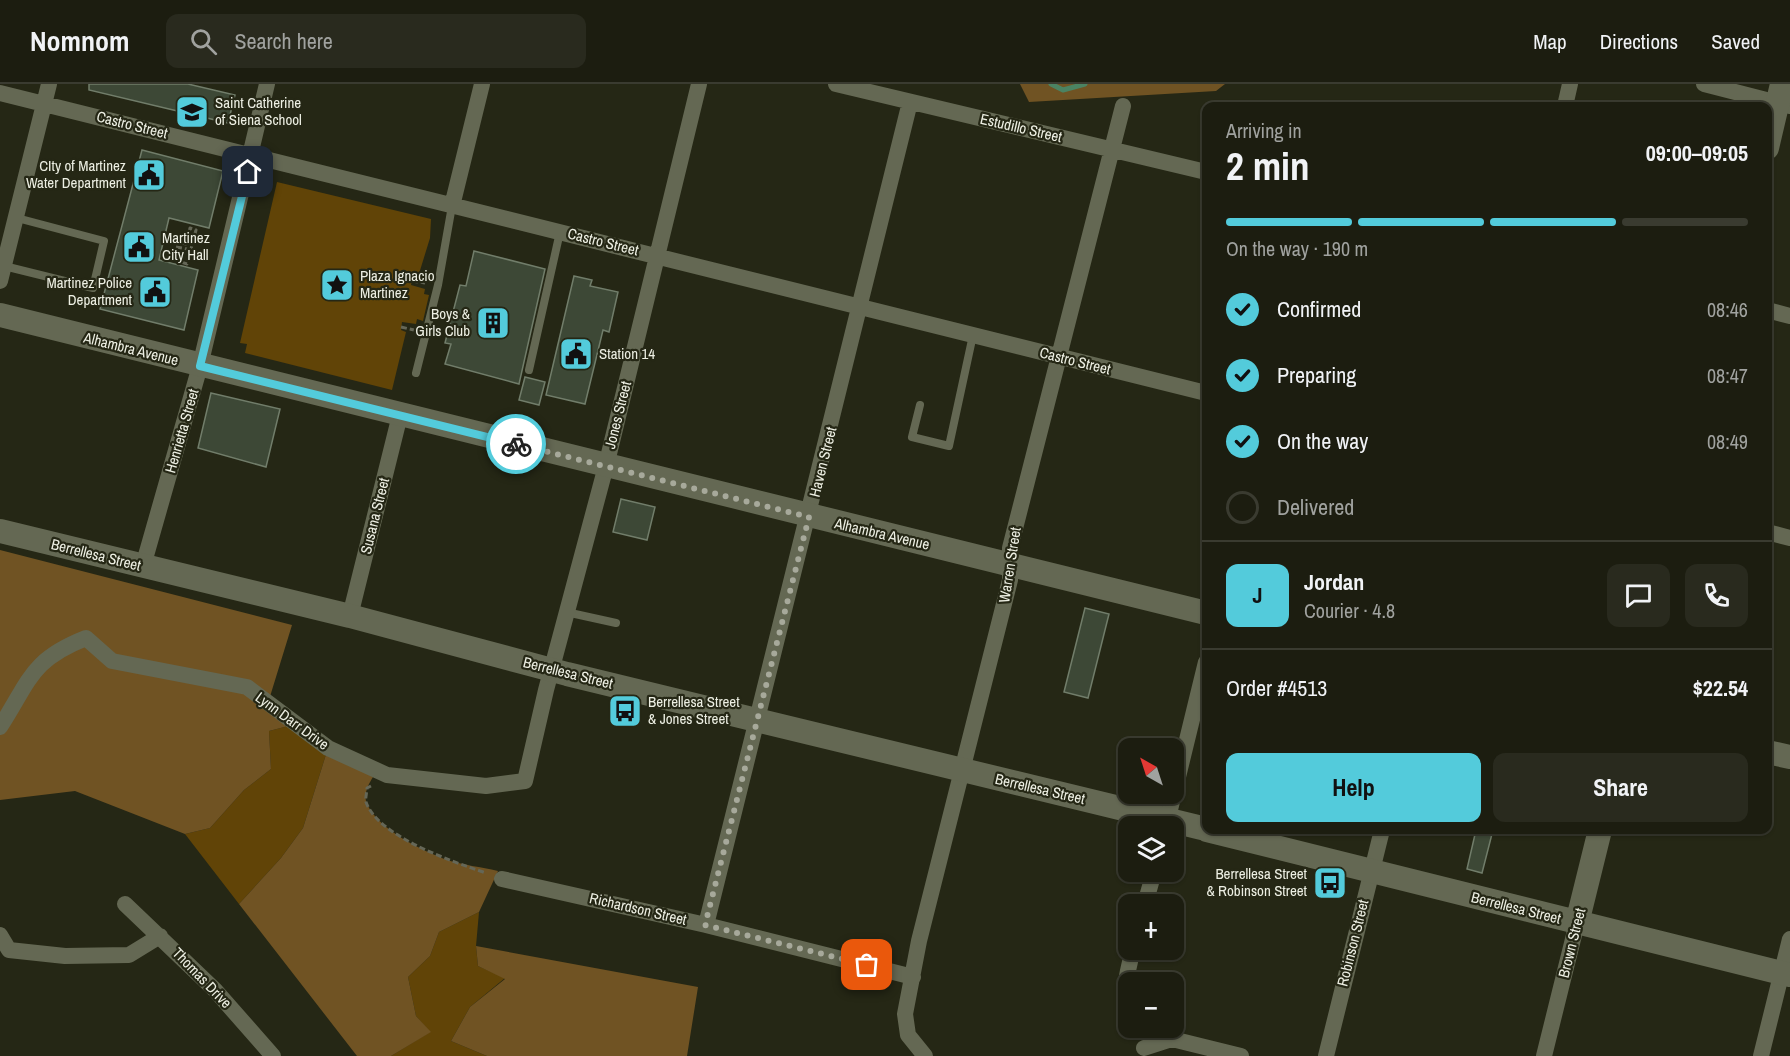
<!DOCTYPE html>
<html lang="en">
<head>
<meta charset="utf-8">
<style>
  body { margin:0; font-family:"Archivo Narrow",sans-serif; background:#292a1e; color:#f1f3f6; height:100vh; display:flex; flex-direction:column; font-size:22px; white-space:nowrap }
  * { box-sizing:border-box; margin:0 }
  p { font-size:20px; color:#a0a29f }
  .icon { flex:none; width:33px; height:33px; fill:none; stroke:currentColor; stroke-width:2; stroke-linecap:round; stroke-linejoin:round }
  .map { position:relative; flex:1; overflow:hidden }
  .details { position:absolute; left:1202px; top:18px; width:570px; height:732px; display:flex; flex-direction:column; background:#1c1d10; border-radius:12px; box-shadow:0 2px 4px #0004,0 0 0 2px #3a3b30 }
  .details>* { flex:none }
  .needle { width:39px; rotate:321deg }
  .buttons { position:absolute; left:1118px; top:654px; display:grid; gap:12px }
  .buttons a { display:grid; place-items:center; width:66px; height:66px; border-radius:12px; background:#1c1d10; box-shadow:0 2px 4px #0004,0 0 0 2px #3a3b30; font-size:30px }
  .pin { position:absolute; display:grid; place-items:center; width:51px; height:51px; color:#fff; margin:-26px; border-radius:12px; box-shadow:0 3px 9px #0006 }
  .courier { position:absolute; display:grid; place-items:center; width:60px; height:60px; margin:-30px; border:4px solid #53cbdb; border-radius:50%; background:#fff; color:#222; box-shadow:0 2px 8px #0007 }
  .head em { font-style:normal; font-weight:800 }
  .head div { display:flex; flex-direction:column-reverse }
  .head { display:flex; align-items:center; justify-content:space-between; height:102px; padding:0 24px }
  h1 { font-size:39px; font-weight:800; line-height:45px }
  .bar { display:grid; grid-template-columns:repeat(4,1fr); gap:9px 6px; align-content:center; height:72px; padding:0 24px }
  .bar i { height:8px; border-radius:4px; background:#3a3b30 }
  .bar .selected { background:#53cbdb }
  .bar p { grid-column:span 4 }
  .line { display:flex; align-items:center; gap:15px; padding:0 24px; border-top:2px solid #3a3b30 }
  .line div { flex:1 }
  .round { display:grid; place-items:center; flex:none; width:63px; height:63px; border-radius:12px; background:#292a1e }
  ol { padding:0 24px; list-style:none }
  li { display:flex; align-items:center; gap:18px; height:66px }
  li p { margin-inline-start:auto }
  li .icon { padding:6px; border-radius:50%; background:#53cbdb; color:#111; stroke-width:4 }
  li:last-child { color:#a0a29f }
  li i { width:33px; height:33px; border:3px solid #3a3b30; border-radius:50% }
  .action { display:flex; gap:12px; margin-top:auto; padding:12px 24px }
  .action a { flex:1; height:69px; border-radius:12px; background:#53cbdb; color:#111; font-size:24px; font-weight:800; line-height:69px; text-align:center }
  .action a+a { background:#292a1e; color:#f1f3f6 }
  header { display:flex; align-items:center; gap:36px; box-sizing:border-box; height:84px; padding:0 30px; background:#1c1d10; border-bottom:2px solid #3a3b30 }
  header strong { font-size:28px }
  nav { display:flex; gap:33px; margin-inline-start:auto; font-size:21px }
  .search { width:420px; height:54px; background:#292a1e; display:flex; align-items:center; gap:15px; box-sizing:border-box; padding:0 21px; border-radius:12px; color:#a0a29f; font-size:22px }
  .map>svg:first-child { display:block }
</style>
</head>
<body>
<header>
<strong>Nomnom</strong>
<div class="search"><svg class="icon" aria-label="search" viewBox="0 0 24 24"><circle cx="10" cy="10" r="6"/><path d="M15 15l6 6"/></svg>Search here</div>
<nav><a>Map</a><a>Directions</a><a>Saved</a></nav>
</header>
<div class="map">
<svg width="1790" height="972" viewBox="0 0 1790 972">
  <rect width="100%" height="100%" fill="#252715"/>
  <path fill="#614407" d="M277 98 431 135 430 154 418 193 413 191 411 201 425 205 424 210 429 211 423 237 417 235 416 240 402 238 401 246 406 248 392 306 245 269 247 260 240 259Z
    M296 640 328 664 303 744 281 774 239 820 185 750 210 744 244 706 271 685 269 647Z
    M479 828 476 862 478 882 505 894 470 923 451 957 487 972H391L430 948 416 932 408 893 430 872 439 848Z"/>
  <path fill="#705323" d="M1020 0H1225L1216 7 1029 18Z
    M0 466 292 541 268 619 296 640 269 647 271 685 244 706 210 744 185 750 75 707 0 716Z
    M328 664 373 693C368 701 363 711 367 720 379 746 421 766 447 776 463 781 481 783 498 787L479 828 439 848 430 872 408 893 416 932 431 948 391 972H357L239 820 281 774 303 744Z
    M476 862 698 903 687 972H487L451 957 470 923 505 895 478 882Z"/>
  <path fill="#05552a" stroke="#4b8362" stroke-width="1.5" d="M326 203a12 12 0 1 1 24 0a12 12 0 1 1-24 0Z"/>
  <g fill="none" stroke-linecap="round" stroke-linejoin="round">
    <path stroke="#4b8362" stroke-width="5" d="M1051 0 1063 6 1085 0"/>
  </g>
  <path fill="#3d4836" stroke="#717d6a" stroke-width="1.5" d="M89 0H188L235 11 228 39 89 6Z
    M142 66 223 87 209 144 169 134 159 176 198 186 184 246 100 225Z
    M474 167 545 185 519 300 445 280 451 260 445 259 460 201 466 202Z
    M574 192 592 196 590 202 618 208 609 248 603 246 585 320 546 311Z
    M525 293 545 298 539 321 519 316Z
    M211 309 280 325 266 383 198 364Z
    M621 415 655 423 647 456 613 448Z
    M1085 524 1109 530 1088 614 1064 608Z
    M1476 746H1493L1482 789 1467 785Z"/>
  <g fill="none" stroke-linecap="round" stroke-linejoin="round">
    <path stroke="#656757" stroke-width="3" stroke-dasharray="6 3" stroke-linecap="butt" d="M176 163 187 165
      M174 168 183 170 181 178 187 180 196 146 190 144 186 160 177 158
      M412 197 425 199
      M401 243 414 246
      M371 702 367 704C367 708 365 715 366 718 378 753 454 778 486 789"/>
    <path stroke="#646853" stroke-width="8" d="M4 182 93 204 104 157 17 134
      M529 286 560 148
      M416 289 438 201 452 122
      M920 321 912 353 949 362 973 251
      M566 528 616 539"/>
    <path stroke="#646853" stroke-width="16" d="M836 0 1206 88
      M1704 0 1790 22
      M0 9 1206 309
      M1565 22 1570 0
      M452 122 482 0
      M0 197 49 0
      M1767 226 1790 232
      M1767 448 1790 454
      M143 482 200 282 267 0
      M350 532 400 331
      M0 643C30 597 30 576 86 554L112 577 247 603 328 664 387 691 486 702 525 697 546 606 606 382 699 0
      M1166 742 1206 578
      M502 795 706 841 913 893
      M125 820 215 906 273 972
      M1145 820 1154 788
      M706 841 910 18
      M0 851 9 866 65 872 129 871 160 852
      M1128 941C1121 915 1126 892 1133 866
      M1144 964 1172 955 1241 972
      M925 972 908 951 905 930 919 857 1010 496V464L1123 22
      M1326 972 1382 746
      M1544 972 1577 839
      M1761 972 1790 855"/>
    <path stroke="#646853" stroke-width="24" d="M1767 64 1782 0
      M0 231 1206 529
      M0 447 350 532 567 590 1206 745
      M1767 668 1790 673
      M1207 746 1790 891
      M1577 839 1600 746"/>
  </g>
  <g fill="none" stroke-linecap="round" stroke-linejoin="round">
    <path stroke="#a7a99b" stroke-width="6" stroke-dasharray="0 10.8" d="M516 360 809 433 705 841 867 881"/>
    <path stroke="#53cbdb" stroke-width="8" d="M248 88 200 282 516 360"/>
  </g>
  <defs>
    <g id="school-square" transform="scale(1.725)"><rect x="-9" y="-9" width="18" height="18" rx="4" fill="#53cbdb" stroke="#252715"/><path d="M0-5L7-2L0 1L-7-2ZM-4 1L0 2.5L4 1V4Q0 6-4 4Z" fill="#111"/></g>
    <g id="civic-square" transform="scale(1.725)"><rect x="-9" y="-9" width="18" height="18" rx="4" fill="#53cbdb" stroke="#252715"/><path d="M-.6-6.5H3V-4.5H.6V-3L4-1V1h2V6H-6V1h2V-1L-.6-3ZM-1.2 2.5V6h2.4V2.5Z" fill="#111"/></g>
    <g id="sight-square" transform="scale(1.725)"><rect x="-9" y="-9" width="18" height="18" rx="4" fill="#53cbdb" stroke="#252715"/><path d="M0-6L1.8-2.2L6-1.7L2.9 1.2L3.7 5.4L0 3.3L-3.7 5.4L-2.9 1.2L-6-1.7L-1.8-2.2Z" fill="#111"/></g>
    <g id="building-square" transform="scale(1.725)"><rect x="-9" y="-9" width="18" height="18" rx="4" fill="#53cbdb" stroke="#252715"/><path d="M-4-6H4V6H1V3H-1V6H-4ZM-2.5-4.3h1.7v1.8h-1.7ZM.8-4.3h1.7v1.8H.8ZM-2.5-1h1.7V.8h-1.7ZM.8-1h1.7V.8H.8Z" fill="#111"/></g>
    <g id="bus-square" transform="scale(1.725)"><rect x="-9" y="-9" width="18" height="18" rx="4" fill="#53cbdb" stroke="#252715"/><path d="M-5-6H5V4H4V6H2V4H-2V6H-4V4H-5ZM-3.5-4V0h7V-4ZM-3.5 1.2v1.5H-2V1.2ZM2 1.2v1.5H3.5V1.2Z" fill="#111"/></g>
  </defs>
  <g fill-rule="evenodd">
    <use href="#school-square" x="192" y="28"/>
    <use href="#civic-square" x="149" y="91"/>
    <use href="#civic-square" x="139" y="163"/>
    <use href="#sight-square" x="337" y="201"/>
    <use href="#civic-square" x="155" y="208"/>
    <use href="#building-square" x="493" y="239"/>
    <use href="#civic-square" x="576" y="270"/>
    <use href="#bus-square" x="625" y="627"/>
    <use href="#bus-square" x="1330" y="799"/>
  </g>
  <g text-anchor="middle" stroke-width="4.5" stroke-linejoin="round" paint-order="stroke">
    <g font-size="15" fill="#edefe3" stroke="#252715" text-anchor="start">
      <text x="215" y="24">Saint Catherine<tspan x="215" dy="17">of Siena School</tspan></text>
      <text x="126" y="87" text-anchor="end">CIty of Martinez<tspan x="126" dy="17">Water Department</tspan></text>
      <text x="162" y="159">Martinez<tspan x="162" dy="17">City Hall</tspan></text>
      <text x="360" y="197">Plaza Ignacio<tspan x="360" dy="17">Martinez</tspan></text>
      <text x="132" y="204" text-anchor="end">Martinez Police<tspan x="132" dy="17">Department</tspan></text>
      <text x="470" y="235" text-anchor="end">Boys &amp;<tspan x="470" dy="17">Girls Club</tspan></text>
      <text x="599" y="275">Station 14</text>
      <text x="648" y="623">Berrellesa Street<tspan x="648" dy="17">&amp; Jones Street</tspan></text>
      <text x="1307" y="795" text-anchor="end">Berrellesa Street<tspan x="1307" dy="17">&amp; Robinson Street</tspan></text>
    </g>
    <g font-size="15" fill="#edefe3" stroke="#252715">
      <text transform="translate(132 41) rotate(14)" y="5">Castro Street</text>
      <text transform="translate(1021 44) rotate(13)" y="5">Estudillo Street</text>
      <text transform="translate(603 158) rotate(14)" y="5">Castro Street</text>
      <text transform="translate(131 265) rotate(14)" y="5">Alhambra Avenue</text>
      <text transform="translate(1075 277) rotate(14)" y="5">Castro Street</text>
      <text transform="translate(618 331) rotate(-76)" y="5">Jones Street</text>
      <text transform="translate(182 347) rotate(-74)" y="5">Henrietta Street</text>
      <text transform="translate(823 378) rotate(-76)" y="5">Haven Street</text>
      <text transform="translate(375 432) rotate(-76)" y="5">Susana Street</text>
      <text transform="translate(882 450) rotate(13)" y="5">Alhambra Avenue</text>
      <text transform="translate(96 471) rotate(14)" y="5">Berrellesa Street</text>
      <text transform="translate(1010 481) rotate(-81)" y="5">Warren Street</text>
      <text transform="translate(568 589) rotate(14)" y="5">Berrellesa Street</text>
      <text transform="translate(292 637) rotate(36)" y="5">Lynn Darr Drive</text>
      <text transform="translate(1040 705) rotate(13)" y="5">Berrellesa Street</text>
      <text transform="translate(1516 824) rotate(14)" y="5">Berrellesa Street</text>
      <text transform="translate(638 825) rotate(13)" y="5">Richardson Street</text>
      <text transform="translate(1353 859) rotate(-76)" y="5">Robinson Street</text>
      <text transform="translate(1572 859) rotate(-76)" y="5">Brown Street</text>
      <text transform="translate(202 894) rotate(46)" y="5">Thomas Drive</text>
    </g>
  </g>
</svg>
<div class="buttons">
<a><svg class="needle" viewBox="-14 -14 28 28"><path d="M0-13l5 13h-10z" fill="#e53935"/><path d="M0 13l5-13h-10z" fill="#a0a29f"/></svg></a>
<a><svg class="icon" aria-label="layers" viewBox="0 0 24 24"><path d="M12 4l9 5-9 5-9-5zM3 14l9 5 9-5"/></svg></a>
<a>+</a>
<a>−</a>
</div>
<div class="pin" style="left:867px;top:881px;background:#ea580c"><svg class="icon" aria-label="bag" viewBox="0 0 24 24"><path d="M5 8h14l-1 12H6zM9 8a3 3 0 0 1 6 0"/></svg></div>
<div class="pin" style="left:248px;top:88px;background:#1f2937"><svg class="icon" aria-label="home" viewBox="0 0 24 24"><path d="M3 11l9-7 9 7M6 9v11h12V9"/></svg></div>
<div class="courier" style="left:516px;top:360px"><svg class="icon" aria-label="bike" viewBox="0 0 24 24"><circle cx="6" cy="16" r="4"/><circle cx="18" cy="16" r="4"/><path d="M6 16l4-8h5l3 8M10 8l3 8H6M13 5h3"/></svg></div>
<section class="details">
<div class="head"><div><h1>2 min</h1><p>Arriving in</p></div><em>09:00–09:05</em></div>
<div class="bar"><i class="selected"></i><i class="selected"></i><i class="selected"></i><i></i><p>On the way · 190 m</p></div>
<ol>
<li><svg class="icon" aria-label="check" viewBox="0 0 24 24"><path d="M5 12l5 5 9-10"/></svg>Confirmed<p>08:46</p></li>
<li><svg class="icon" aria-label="check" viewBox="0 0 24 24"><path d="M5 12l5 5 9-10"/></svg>Preparing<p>08:47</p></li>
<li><svg class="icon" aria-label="check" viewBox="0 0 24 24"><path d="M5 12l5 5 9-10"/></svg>On the way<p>08:49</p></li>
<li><i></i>Delivered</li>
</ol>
<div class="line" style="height:108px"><b class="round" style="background:#53cbdb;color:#111">J</b><div><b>Jordan</b><p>Courier · 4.8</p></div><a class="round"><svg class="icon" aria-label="chat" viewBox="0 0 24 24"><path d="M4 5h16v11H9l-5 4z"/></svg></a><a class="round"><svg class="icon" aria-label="phone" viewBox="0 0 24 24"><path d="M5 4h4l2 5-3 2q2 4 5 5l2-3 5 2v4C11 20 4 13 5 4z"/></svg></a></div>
<div class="line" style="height:78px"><div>Order #4513</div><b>$22.54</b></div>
<div class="action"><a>Help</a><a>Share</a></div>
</section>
</div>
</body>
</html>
